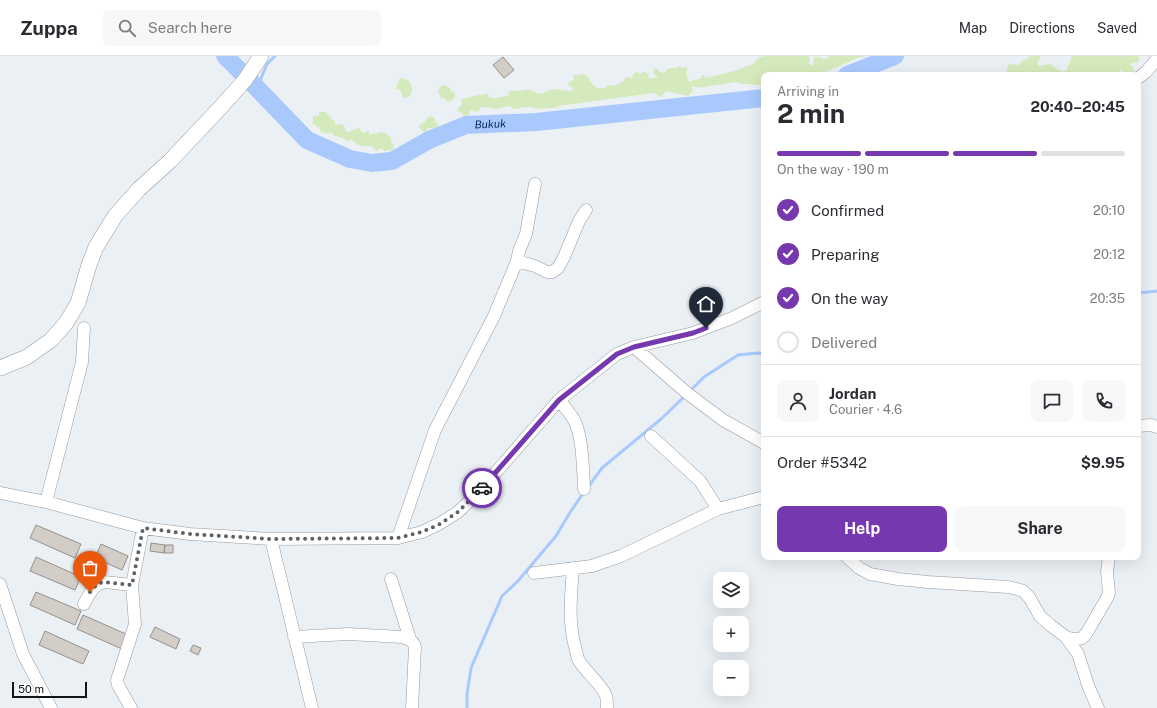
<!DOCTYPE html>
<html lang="en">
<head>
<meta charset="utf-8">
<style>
  body { margin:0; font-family:"Public Sans",sans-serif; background:#f7f7f7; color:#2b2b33; height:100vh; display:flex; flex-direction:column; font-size:15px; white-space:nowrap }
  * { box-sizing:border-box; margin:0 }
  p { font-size:13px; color:#7c7c81 }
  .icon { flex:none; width:22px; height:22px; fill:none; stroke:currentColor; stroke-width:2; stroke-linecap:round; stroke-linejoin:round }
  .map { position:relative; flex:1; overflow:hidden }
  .side { position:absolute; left:761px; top:16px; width:380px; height:488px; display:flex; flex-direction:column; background:#fff; border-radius:8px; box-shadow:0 4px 16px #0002 }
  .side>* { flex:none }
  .controls { position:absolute; left:713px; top:516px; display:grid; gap:8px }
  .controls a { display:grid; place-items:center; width:36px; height:36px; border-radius:8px; background:#fff; box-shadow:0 4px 16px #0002; font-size:20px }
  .scale { position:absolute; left:12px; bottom:10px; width:75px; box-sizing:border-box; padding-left:4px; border:2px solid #121416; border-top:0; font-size:11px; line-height:14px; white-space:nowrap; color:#121416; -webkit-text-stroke:3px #fff; paint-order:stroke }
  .pin { position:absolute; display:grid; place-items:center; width:34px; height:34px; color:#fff; margin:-41px -17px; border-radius:50% 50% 50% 0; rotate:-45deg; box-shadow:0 0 4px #0007 }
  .pin .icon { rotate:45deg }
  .courier { position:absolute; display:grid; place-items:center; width:40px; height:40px; margin:-20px; border:3px solid #7638ae; border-radius:50%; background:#fff; color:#222; box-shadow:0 1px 5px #0007 }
  .headline em { font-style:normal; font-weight:700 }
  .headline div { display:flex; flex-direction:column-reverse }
  .headline { display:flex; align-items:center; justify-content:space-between; height:68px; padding:0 16px }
  h1 { font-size:26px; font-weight:700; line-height:30px }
  .bar { display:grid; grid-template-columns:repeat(4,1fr); gap:6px 4px; align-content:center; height:48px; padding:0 16px }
  .bar i { height:5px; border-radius:3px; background:#e1e1e2 }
  .bar .active { background:#7638ae }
  .bar p { grid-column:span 4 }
  .line { display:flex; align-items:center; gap:10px; padding:0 16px; border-top:1px solid #e1e1e2 }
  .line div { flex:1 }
  .round { display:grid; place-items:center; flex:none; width:42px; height:42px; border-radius:8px; background:#f7f7f7 }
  ol { padding:0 16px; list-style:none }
  li { display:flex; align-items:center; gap:12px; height:44px }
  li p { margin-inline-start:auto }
  li .icon { padding:4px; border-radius:50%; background:#7638ae; color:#fff; stroke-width:4 }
  li:last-child { color:#7c7c81 }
  li i { width:22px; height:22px; border:2px solid #e1e1e2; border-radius:50% }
  .cta { display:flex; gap:8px; margin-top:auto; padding:8px 16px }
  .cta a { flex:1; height:46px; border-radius:8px; background:#7638ae; color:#fff; font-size:16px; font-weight:700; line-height:46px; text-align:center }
  .cta a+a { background:#f7f7f7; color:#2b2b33 }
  header { display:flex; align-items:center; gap:24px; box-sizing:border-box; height:56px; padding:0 20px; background:#fff; border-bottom:1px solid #e1e1e2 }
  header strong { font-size:19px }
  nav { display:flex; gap:22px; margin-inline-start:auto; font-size:14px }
  .search { width:280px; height:36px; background:#f7f7f7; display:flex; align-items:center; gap:10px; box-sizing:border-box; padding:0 14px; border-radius:8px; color:#7c7c81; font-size:15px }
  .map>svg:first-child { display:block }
</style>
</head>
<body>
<header>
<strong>Zuppa</strong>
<div class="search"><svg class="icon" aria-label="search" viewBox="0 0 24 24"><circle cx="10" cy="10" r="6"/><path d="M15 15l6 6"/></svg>Search here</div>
<nav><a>Map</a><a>Directions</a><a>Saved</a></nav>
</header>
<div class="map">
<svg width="1157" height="652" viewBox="0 0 1157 652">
  <rect width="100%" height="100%" fill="#ebf0f5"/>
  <path fill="#d5eabc" d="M767 0H809V2L810 3 809 8 813 10 814 2C818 0 822 1 824 4L828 2V0H865L864 1H860L853 4 851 5 818 19H764V30L749 28H742L736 26 703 31 702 32 691 30 693 35 688 40 666 35 664 37 663 40 661 41 654 37 558 50 554 52H544L537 53 530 51H521L519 53H517L512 52 510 50 495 53 486 51H480L479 55 476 56 472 54 469 56V59L467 60H463L462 57 458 55 457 53 459 52 462 47 461 44 463 43 478 39H482L484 38H488L489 41 495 42 508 40 509 39 508 36 510 35C512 35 515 35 517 35 528 35 527 31 538 38 546 36 551 33 560 33L562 35 564 34 570 35 574 33 568 28 570 25 574 24 573 20 575 18 577 20 579 18 581 19 584 18 589 21V24C594 30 596 34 605 32L608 29H610L612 30 617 29 624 25 625 22 627 21 632 22 634 17 637 16 640 18 643 16H646L649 19 648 22H653L658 21 653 17 654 13 656 12 660 16 665 17 666 14 670 12H677L679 10 683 12 686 11 687 12 688 14 686 16 688 24 690 26 695 23 696 24 701 22 702 19H704L705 22 734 15 753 8 759 1Z
    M1029 0H1041L1037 8 1039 10 1050 8 1052 9 1054 11 1063 16 1064 14 1066 15 1071 3V0H1138L1139 1 1138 6 1129 8C1133 10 1135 14 1134 18L1124 19 1123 15 1121 14 1119 15 1120 17H1122L1123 19 1006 18 1008 9 1012 8 1018 9 1023 4 1028 3Z
    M402 22 408 24C414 30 414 41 404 42L402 40V37L399 33 396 34V32L399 24Z
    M445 29 450 32 451 35 454 36 455 38V42L449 46 446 45 444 42H441L438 35 440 31Z
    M319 56H326L330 61H332V64L335 65V69L341 68 345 71V74L347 76 359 72 363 77H365L367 75H369V78L371 79 374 77 377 78 379 76 385 77 391 82V87L394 88 393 90 394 92 393 94H387L385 95 380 92 378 95 375 94 371 90H361L355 87 351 84 348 85 340 81 335 80 330 76 328 78 321 76 319 71H316V69L313 68V60H319Z
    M432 60 435 63V66L438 68 437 71 435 73 428 72 426 76H423L419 71 420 68C424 67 426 65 428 61Z"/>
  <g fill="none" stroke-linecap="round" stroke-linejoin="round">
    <path stroke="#a9c9fd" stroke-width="3" d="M257 32 267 8 275 0
      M1138 237 1157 235
      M689 336 704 321 738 299 758 297 764 298
      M588 431 602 412 661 363 685 340
      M467 652V638L471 612 502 540 517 526 556 480 569 458 584 436"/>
    <g stroke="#a9c9fd" stroke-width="18">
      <path d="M225 0 244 19"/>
      <path d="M847 19 895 0"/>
      <path id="s1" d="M253 28 307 84 350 103 372 107 392 105 429 84 466 69 536 66 764 42"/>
    </g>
  </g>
  <path fill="#d3cdc8" stroke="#95908b" d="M503 1 514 14 504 22 493 9Z
    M36 469 81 488 75 502 30 482Z
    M151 487 165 489 164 497 150 495Z
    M101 488 128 500 122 514 95 502Z
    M165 489H173V497H164Z
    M36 501 81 521 75 534 30 515Z
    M36 536 81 555 75 569 30 549Z
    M83 559 128 579 122 593 77 573Z
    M155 571 180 583 176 593 150 581Z
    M45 575 89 595 83 608 39 589Z
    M193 589 201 592 198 599 190 595Z"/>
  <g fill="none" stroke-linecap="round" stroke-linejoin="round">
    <g stroke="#94999e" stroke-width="13">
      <path id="minor" d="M1138 22 1146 16 1157 3
        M517 205 535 210 547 216H552L558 212 564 201 579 165 586 154
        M634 291 687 337 723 364 764 387
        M559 344C564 350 570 357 574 364 583 381 583 414 584 433
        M1138 370 1151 369 1157 371
        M651 380 700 425 718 453
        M0 437 46 446 143 472 190 478 271 483 398 482 422 476 439 468 458 456 477 438 559 344 617 298 634 291 693 277 732 262 764 246
        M46 446 82 306 84 272
        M398 482 435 374 494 260 517 205 519 195 526 178 535 128
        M271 483 312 652
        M847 501 859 512 870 518 898 523 928 526 1008 531 1017 533 1023 535 1029 541 1040 560 1050 569 1066 581 1072 583H1078L1082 582 1086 578 1107 542 1109 537 1107 515 1109 501
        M573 512C571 539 568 565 575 591 576 595 577 599 578 603 584 615 602 628 606 640 607 644 607 648 607 652
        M534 517 592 510 621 500 718 453 764 441
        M391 523 410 583
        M0 528 23 598 51 652
        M84 548C89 539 93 528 104 526L132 529
        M294 581 348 578 402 581C409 583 413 584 415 591L412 652
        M1066 581 1078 598 1089 632 1098 652
        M131 652 118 629 117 624 135 568 132 529 143 472"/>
    </g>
    <g stroke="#94999e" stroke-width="16">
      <path id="major" d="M0 312 27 301 51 284 66 267 78 247 89 209 96 191 115 160 139 133 170 105 220 52 245 24 261 0"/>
    </g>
    <use href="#minor" stroke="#fff" stroke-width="12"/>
    <use href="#major" stroke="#fff" stroke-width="15"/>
  </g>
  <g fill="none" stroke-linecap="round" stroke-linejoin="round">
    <path stroke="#5e6164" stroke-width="4" stroke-dasharray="0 7.2" d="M90 536C94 531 98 527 104 526L132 529 143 472 190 478 271 483 398 482 422 476 440 468 458 456 482 432"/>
    <path stroke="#7638ae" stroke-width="5" d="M482 432 559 344 617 298 634 291 693 277 706 272"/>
  </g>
  <g text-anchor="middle" stroke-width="3.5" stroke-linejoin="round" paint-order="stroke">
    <g font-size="11" font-style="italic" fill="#042762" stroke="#fff">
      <text dy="4" stroke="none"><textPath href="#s1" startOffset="274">Bukuk</textPath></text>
    </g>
  </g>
</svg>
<div class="controls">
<a><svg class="icon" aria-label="layers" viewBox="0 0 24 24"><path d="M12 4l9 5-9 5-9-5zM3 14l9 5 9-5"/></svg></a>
<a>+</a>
<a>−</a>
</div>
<div class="scale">50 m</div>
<div class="pin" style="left:90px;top:536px;background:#ea580c"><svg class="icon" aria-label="bag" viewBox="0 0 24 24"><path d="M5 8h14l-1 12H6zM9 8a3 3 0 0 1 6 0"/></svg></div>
<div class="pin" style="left:706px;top:272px;background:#1f2937"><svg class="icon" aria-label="home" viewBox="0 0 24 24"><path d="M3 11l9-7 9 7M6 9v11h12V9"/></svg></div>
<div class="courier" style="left:482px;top:432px"><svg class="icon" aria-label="car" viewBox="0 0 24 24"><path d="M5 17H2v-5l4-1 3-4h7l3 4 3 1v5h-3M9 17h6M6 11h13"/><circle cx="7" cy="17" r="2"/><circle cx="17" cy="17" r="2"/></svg></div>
<section class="side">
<div class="headline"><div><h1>2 min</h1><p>Arriving in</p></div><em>20:40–20:45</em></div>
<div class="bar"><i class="active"></i><i class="active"></i><i class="active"></i><i></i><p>On the way · 190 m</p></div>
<ol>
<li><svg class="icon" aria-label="check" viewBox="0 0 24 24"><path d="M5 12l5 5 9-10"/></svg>Confirmed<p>20:10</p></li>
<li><svg class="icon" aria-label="check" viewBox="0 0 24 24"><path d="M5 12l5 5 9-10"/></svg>Preparing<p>20:12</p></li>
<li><svg class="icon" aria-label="check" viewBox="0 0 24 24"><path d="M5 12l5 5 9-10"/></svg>On the way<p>20:35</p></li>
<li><i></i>Delivered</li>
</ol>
<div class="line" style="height:72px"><a class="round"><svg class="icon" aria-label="person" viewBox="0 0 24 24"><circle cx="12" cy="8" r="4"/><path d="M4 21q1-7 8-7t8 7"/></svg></a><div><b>Jordan</b><p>Courier · 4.6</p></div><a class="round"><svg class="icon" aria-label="chat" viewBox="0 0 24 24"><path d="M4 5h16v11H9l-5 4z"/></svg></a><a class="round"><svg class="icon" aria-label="phone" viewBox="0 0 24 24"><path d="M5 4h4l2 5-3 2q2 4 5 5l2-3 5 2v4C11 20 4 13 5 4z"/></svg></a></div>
<div class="line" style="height:52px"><div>Order #5342</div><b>$9.95</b></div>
<div class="cta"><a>Help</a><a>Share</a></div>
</section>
</div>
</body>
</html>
